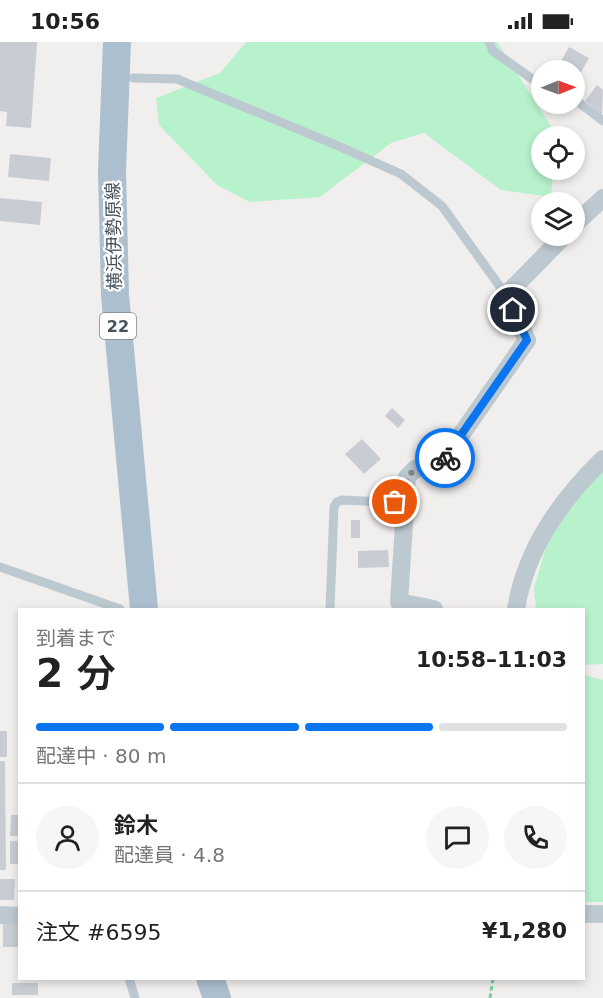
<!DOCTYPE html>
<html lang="ja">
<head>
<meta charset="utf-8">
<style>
  body { margin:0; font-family:"DejaVu Sans","Noto Sans JP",sans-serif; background:#f6f6f6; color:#222; height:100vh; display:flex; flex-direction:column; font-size:22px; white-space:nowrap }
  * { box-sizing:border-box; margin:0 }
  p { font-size:20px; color:#767676 }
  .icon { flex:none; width:33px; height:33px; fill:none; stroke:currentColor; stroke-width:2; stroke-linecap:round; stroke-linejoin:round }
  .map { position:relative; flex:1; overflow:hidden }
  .drawer { position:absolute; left:18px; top:566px; width:567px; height:372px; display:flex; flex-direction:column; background:#fff; border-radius:0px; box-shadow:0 3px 9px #0003 }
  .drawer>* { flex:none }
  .needle { width:39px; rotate:89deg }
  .fabs { position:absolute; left:531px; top:18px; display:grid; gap:12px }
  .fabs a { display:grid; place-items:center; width:54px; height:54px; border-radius:50%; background:#fff; box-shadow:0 3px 9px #0003; font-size:30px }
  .pin { position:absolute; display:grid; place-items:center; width:51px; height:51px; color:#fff; margin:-26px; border:3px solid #fff; border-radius:50%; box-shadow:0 2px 6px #0007 }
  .courier { position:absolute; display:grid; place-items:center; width:60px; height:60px; margin:-30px; border:4px solid #0a75ee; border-radius:50%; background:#fff; color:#222; box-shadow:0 2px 8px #0007 }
  .overview em { font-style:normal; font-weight:600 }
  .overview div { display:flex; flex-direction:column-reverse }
  .overview { display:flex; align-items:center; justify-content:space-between; height:102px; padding:0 18px }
  h1 { font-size:39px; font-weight:600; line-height:45px }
  .bar { display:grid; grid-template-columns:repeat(4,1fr); gap:9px 6px; align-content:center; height:72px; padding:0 18px }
  .bar i { height:8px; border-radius:4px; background:#e0e0e0 }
  .bar .selected { background:#0a75ee }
  .bar p { grid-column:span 4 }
  .line { display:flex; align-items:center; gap:15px; padding:0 18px; border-top:2px solid #e0e0e0 }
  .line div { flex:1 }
  .round { display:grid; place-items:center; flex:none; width:63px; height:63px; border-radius:32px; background:#f6f6f6 }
  .status { display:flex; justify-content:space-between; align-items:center; height:42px; padding:0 30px; background:#fff; direction:ltr }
  .status svg { height:16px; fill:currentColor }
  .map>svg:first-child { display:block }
</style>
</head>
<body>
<div class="status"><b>10:56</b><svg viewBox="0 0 49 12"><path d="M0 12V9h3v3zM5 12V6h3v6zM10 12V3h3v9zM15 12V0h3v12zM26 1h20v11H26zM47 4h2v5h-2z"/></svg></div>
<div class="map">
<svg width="603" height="956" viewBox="0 0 603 956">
  <rect width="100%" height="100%" fill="#f1eeee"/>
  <path fill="#b8f2cd" d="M246 0H497L554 89V94H542V128H553L551 155 501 148 424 91 391 101 320 155 250 160 217 143 159 83 156 56 220 31Z
    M603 422V622L584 623V567H536L534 546 556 471Z
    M584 633 603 638V860H584Z"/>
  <path fill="#c9cdd3" d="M0 0H37L31 86 6 84 7 70 0 69Z
    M569 5 589 16 574 43V28H556Z
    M597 43 603 48 602 73 585 59Z
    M10 112 51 116 49 139 8 135Z
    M0 156 42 160 40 183 0 179Z
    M392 366 405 378 398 386 385 374Z
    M362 397 381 417 364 432 345 412Z
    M351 478H360V496H351Z
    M388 508 389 525 358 526V509Z
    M0 689H7V715H0Z
    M0 719H5L6 828H0Z
    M11 773H20V794H10Z
    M10 799H20V822H10Z
    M0 837H15L14 858H0Z
    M3 878H18V905H3Z
    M12 941H38V953H12Z"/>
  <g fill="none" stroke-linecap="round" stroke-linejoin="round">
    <path stroke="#6dd39e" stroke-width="3" stroke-dasharray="4.5 3" stroke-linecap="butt" d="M490 956 493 936"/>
    <path stroke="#bdc9d1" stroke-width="9" d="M489 0 493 9 542 44
      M133 36 177 37 336 103 401 132 442 164 506 253
      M574 57 603 79
      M0 525 120 567
      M330 567 334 465 337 460 342 458 406 461
      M129 936 135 956"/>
    <path stroke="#bdc9d1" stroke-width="18" d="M574 183 603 156
      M434 567 399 560 407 435 415 427 442 420 527 298 506 253 564 194
      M516 567C526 507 560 459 603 417
      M584 872H603
      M0 873 20 874"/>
    <path stroke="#abbfcf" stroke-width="28" d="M117 0 112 129 115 253 144 567
      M210 936 217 956"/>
  </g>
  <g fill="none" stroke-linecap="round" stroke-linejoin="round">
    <path stroke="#818990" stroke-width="6" stroke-dasharray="0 10.8" d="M395 460 406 461 407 435 415 427 442 420 445 416"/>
    <path stroke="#0a75ee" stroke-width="8" d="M445 416 527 298 513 268"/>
  </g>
  <g text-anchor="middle" stroke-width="4.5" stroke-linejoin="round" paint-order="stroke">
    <rect fill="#fff" stroke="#7c868e" stroke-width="1.5" x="100" y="271" width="36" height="26" rx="4.5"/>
    <g font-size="16" font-weight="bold" fill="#44525d">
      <text x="118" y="290">22</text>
    </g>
    <g font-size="18" fill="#44525d" stroke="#fff">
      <text transform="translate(114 194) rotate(-91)" y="6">横浜伊勢原線</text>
    </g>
  </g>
</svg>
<div class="fabs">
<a><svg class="needle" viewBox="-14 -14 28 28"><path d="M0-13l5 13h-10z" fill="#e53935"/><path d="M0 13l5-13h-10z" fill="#767676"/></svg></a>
<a><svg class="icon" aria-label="locate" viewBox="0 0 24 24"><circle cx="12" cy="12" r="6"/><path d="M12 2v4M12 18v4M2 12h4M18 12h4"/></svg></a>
<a><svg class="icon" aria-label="layers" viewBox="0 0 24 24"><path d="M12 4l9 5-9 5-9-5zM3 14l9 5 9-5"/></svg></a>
</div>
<div class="pin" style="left:395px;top:460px;background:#ea580c"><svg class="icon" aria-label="bag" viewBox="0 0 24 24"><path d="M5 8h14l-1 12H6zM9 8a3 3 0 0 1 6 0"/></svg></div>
<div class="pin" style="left:513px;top:268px;background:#1f2937"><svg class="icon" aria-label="home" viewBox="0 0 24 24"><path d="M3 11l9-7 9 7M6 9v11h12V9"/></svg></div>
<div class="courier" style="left:445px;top:416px"><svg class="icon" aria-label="bike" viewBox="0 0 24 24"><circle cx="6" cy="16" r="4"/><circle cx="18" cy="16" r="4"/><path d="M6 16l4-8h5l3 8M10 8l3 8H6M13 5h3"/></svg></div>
<section class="drawer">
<div class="overview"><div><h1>2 分</h1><p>到着まで</p></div><em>10:58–11:03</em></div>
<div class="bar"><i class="selected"></i><i class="selected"></i><i class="selected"></i><i></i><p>配達中 · 80 m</p></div>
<div class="line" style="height:108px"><a class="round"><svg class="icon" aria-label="person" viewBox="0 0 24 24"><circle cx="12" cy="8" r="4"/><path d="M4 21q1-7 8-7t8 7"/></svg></a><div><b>鈴木</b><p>配達員 · 4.8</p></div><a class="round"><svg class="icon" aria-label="chat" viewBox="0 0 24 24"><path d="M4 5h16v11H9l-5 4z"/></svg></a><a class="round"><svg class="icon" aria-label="phone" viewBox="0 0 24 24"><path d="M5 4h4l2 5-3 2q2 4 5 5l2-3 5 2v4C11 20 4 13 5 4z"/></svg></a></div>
<div class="line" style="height:78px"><div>注文 #6595</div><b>¥1,280</b></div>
</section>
</div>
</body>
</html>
